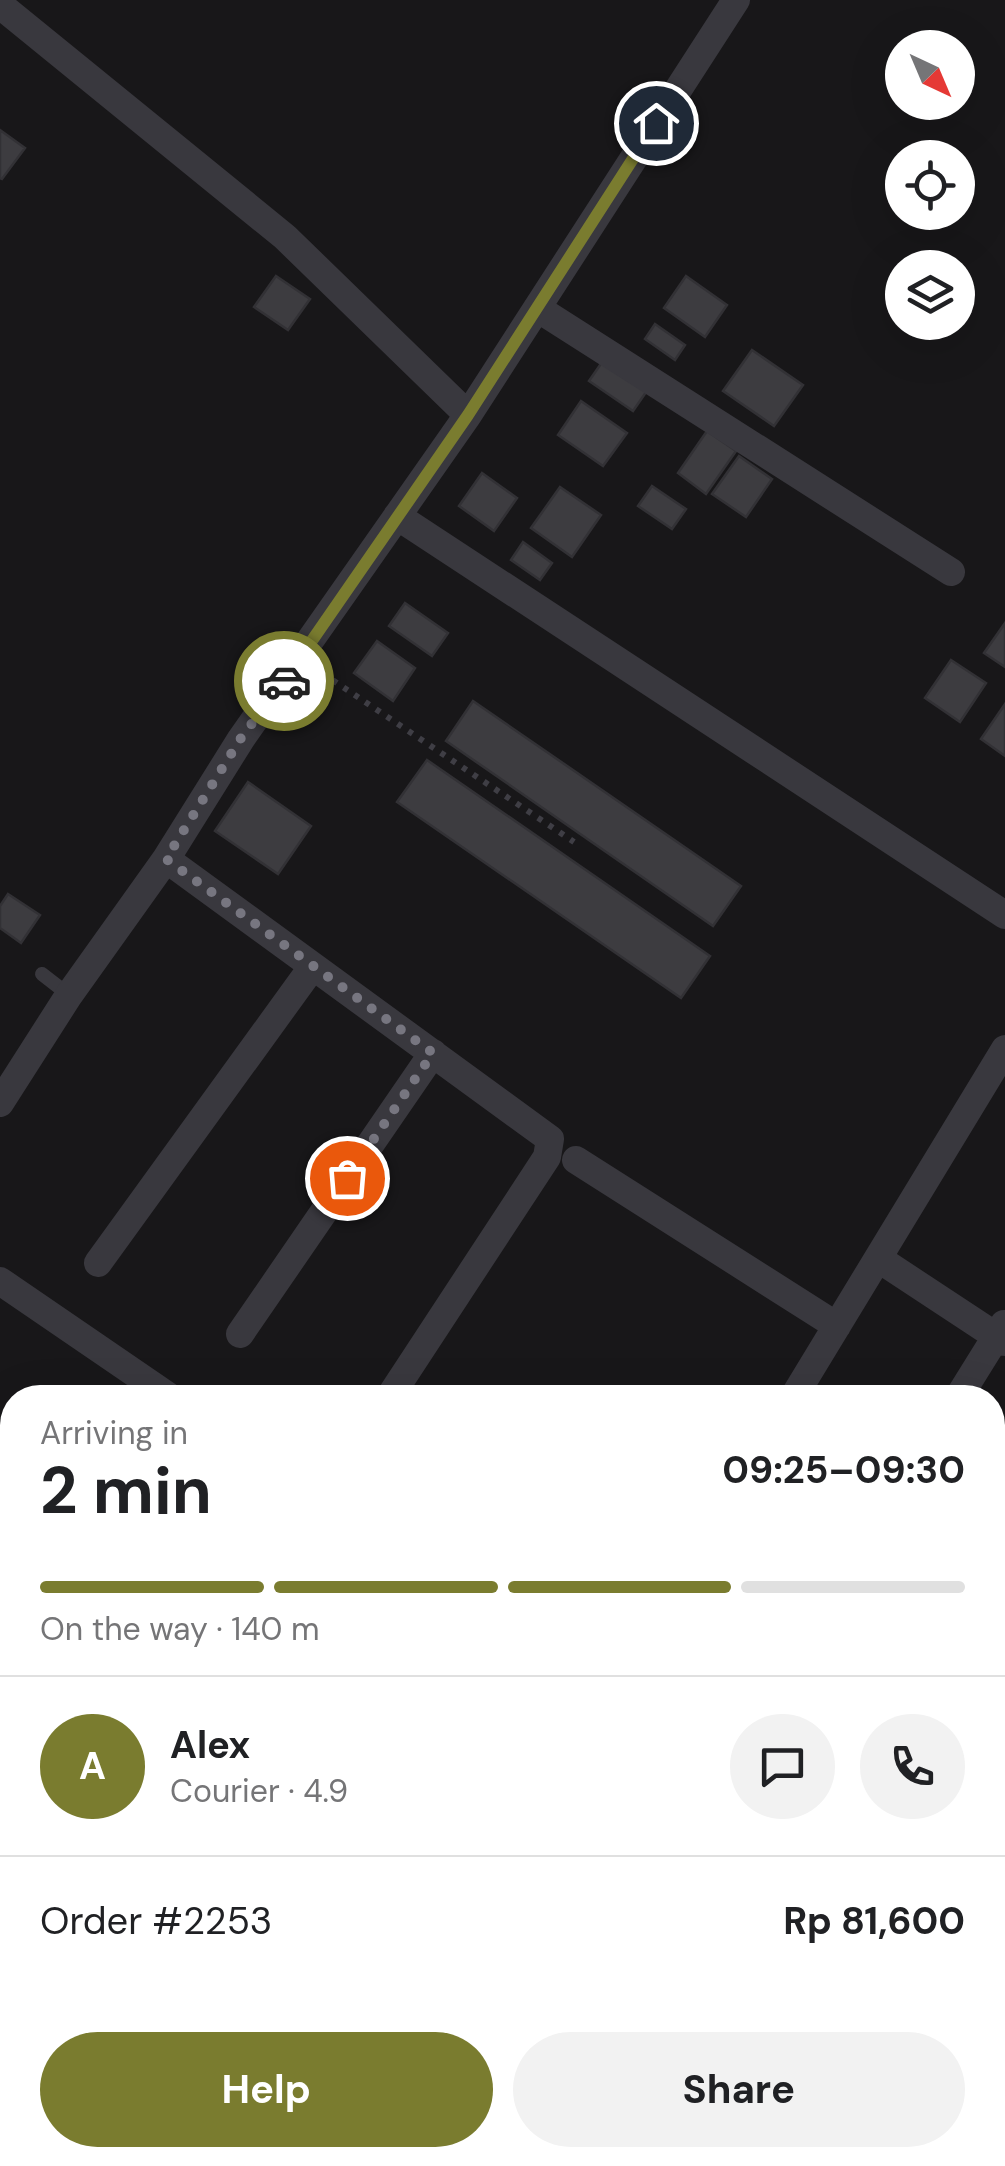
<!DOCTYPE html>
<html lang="en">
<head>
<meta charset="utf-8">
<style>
  body { margin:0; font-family:"DM Sans",sans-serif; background:#f2f2f2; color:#202124; height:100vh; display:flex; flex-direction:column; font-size:38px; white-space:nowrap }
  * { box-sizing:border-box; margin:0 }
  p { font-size:32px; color:#757577 }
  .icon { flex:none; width:55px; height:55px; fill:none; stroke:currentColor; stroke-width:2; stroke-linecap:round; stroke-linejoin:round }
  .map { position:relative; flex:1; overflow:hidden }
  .details { position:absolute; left:0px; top:1385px; width:1005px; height:782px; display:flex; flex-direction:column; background:#fff; border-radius:40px 40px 0 0; box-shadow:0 10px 40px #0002 }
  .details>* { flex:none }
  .needle { width:65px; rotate:136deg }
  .buttons { position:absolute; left:885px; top:30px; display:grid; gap:20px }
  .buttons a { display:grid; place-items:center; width:90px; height:90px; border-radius:50%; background:#fff; box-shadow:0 10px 40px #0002; font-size:50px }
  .pin { position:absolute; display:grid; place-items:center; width:85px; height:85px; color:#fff; margin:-42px; border:5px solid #fff; border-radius:50%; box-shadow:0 2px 10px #0007 }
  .courier { position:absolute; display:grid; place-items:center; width:100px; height:100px; margin:-50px; border:8px solid #7a7c2f; border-radius:50%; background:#fff; color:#222; box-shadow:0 2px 12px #0007 }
  .head em { font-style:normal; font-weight:700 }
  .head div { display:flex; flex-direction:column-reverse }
  .head { display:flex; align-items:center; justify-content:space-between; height:170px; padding:0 40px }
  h1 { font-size:65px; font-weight:700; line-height:75px }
  .bar { display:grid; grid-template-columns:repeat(4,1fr); gap:15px 10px; align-content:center; height:120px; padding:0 40px }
  .bar i { height:12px; border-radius:8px; background:#e0e0e0 }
  .bar .current { background:#7a7c2f }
  .bar p { grid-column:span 4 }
  .line { display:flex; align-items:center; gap:25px; padding:0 40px; border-top:2px solid #e0e0e0 }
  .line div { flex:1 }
  .round { display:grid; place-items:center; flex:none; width:105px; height:105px; border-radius:52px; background:#f2f2f2 }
  .action { display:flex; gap:20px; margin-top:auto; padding:20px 40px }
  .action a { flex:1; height:115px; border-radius:60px; background:#7a7c2f; color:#fff; font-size:40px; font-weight:700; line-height:115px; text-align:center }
  .action a+a { background:#f2f2f2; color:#202124 }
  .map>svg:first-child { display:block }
</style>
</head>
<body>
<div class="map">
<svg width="1005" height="2166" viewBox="0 0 1005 2166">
  <rect width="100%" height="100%" fill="#181719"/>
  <path fill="#3d3c40" stroke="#323135" stroke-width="2.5" d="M0 130 25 148 2 179 0 178Z
    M276 276 310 299 288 330 254 307Z
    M686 276 727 305 705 337 664 308Z
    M655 324 685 345 675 360 645 339Z
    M752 350 803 385 774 426 723 391Z
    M607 355 651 385 633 411 589 381Z
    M581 401 627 433 603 466 558 435Z
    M707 431 736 451 706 494 678 473Z
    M739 456 772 479 746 517 712 494Z
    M482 473 517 498 494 531 459 506Z
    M652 486 686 509 672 529 638 506Z
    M560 487 601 515 572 557 531 528Z
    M523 542 552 563 540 580 511 560Z
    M405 603 448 633 432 656 389 626Z
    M1005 623V667L984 653Z
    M377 641 415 668 393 701 354 673Z
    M951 660 986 683 960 722 925 698Z
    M473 701 741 886 713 926 446 741Z
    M1005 704V756L981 739Z
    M427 760 710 956 681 998 397 802Z
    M248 782 311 826 278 874 215 831Z
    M8 894 40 915 21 943 0 928V906Z"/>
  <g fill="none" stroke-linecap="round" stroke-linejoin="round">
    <path stroke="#3f3e45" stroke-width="6" stroke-dasharray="5 8" stroke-linecap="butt" d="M322 673 574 842"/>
    <path stroke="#39383e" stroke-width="14" d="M42 974 69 995"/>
    <path stroke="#39383e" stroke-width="28" d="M0 5 285 237 468 415 241 739 166 859 69 995 0 1103
      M537 308 951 572
      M468 415 736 0
      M397 516 1005 915
      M166 859 550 1139 547 1157 389 1398
      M576 1160 837 1326
      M879 1259 1005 1342
      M98 1263 313 966
      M0 1281 171 1398
      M240 1334 433 1053
      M793 1398 1005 1049
      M958 1398 1004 1324
      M992 1639 1005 1619
      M1004 1872 1005 1871
      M992 1969 1005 1977
      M320 2155 333 2165
      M135 2166 143 2155"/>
  </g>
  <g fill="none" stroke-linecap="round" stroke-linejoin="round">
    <path stroke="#777680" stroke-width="10" stroke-dasharray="0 18" d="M284 681 241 738 166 859 433 1053 347 1178"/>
    <path stroke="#7a7c2f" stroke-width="12" d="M284 681 468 415 656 123"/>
  </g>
</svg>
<div class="buttons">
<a><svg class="needle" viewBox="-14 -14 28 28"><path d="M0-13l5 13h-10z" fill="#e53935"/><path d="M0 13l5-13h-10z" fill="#757577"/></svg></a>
<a><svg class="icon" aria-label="locate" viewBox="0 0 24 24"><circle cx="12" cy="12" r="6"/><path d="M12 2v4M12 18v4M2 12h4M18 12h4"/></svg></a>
<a><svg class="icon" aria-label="layers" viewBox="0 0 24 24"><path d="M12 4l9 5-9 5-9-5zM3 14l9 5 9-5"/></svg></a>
</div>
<div class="pin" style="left:347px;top:1178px;background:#ea580c"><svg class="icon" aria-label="bag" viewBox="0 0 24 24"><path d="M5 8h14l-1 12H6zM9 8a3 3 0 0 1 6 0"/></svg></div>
<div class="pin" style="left:656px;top:123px;background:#1f2937"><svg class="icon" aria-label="home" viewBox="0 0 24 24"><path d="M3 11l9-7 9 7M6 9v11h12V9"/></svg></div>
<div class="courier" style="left:284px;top:681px"><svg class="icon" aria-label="car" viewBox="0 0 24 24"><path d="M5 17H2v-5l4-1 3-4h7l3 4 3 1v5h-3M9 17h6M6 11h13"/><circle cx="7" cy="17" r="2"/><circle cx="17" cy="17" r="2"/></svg></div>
<section class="details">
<div class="head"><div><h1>2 min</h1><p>Arriving in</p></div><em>09:25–09:30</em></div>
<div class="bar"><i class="current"></i><i class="current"></i><i class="current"></i><i></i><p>On the way · 140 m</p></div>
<div class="line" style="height:180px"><b class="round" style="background:#7a7c2f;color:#fff">A</b><div><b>Alex</b><p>Courier · 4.9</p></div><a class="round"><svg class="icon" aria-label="chat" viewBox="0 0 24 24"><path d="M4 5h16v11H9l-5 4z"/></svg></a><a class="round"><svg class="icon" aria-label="phone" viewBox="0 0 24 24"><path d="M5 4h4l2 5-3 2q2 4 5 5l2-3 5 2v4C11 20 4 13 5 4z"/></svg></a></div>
<div class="line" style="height:130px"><div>Order #2253</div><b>Rp 81,600</b></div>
<div class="action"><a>Help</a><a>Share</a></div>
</section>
</div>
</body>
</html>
